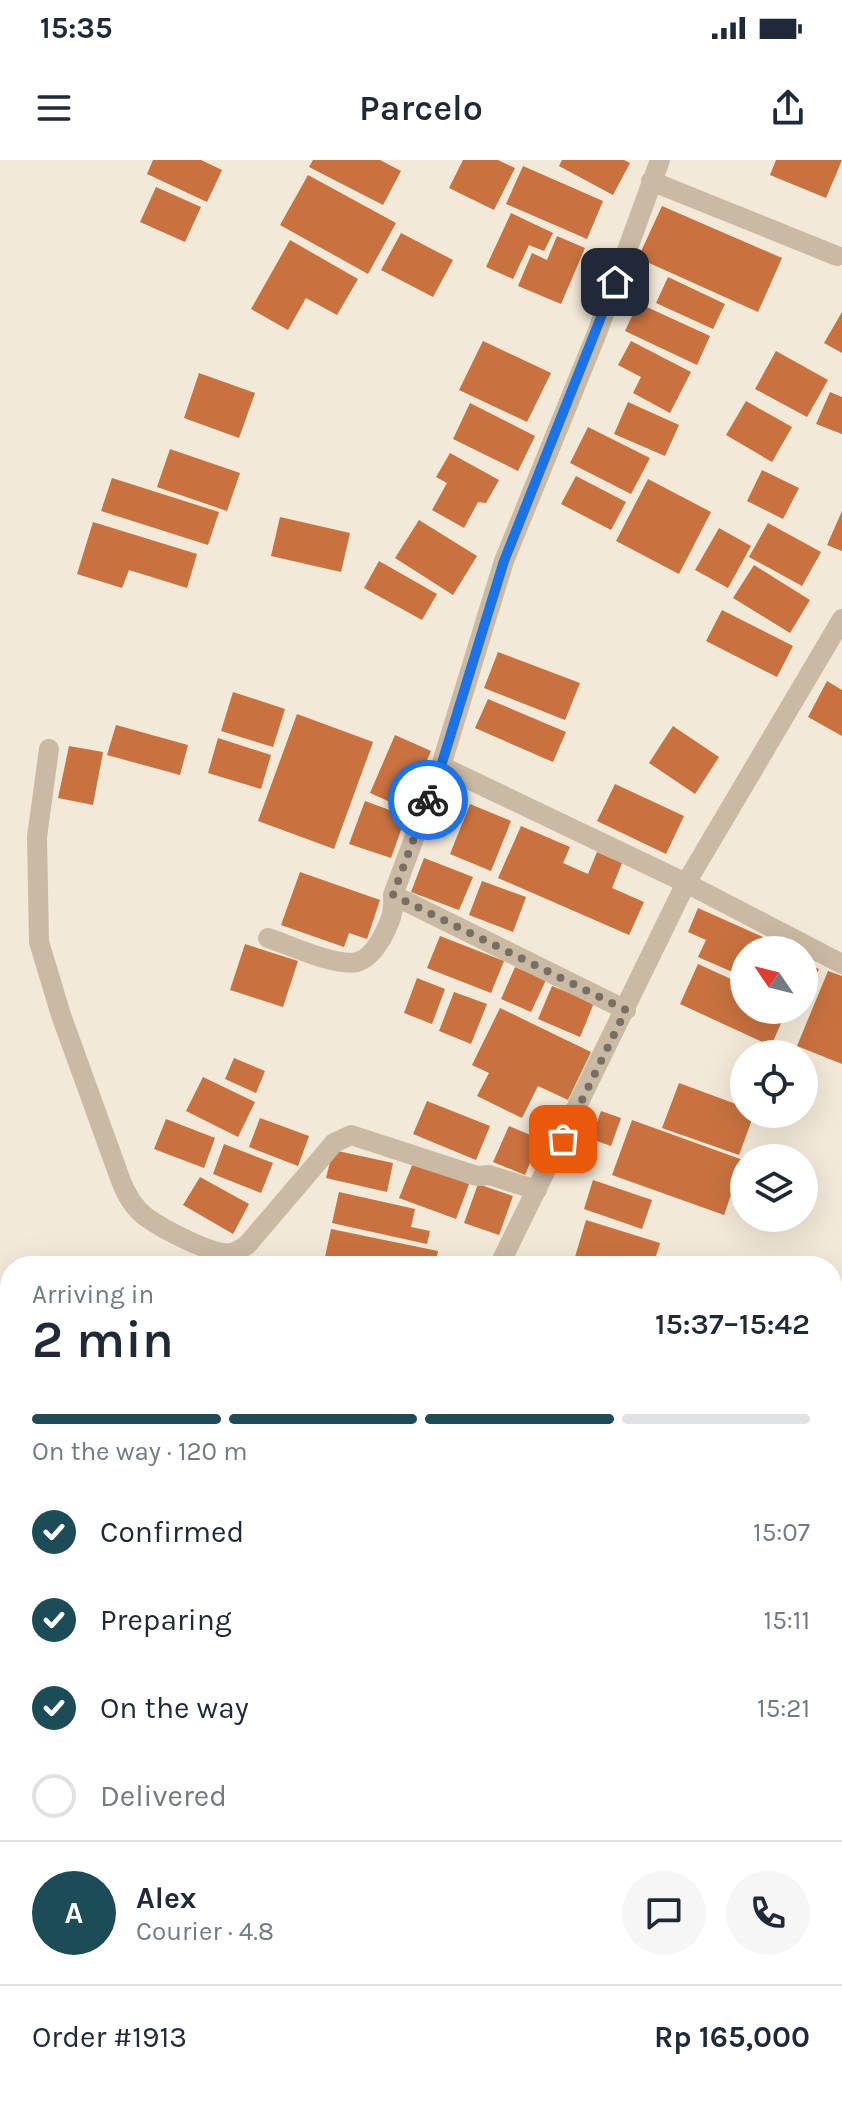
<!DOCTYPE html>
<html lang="en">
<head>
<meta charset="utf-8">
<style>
  body { margin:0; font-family:Karla,sans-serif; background:#f6f6f7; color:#1f2937; height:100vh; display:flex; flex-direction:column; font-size:30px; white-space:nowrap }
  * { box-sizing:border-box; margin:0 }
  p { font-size:26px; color:#747a83 }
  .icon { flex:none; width:44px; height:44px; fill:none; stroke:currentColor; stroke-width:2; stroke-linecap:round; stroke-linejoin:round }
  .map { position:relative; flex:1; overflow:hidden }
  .panel { position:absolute; left:0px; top:1096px; width:842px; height:850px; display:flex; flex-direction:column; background:#fff; border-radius:32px 32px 0 0; box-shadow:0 8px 32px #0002 }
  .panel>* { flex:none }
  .needle { width:52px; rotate:305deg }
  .tools { position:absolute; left:730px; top:776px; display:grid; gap:16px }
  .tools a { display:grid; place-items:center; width:88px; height:88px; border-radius:50%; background:#fff; box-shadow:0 8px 32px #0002; font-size:40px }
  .pin { position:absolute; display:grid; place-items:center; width:68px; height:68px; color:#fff; margin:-34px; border-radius:16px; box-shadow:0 4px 12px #0006 }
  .courier { position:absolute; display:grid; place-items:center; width:80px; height:80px; margin:-40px; border:6px solid #1a73e8; border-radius:50%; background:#fff; color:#222; box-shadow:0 2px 10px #0007 }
  .overview em { font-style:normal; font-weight:600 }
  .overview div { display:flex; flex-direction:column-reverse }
  .overview { display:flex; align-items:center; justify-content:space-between; height:136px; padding:0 32px }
  h1 { font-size:52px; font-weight:600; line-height:60px }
  .bar { display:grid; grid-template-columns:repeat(4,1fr); gap:12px 8px; align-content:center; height:96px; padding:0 32px }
  .bar i { height:10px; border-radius:6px; background:#e0e1e3 }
  .bar .current { background:#1b4c57 }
  .bar p { grid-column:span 4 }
  .line { display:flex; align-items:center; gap:20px; padding:0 32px; border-top:2px solid #e0e1e3 }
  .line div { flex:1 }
  .round { display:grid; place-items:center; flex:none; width:84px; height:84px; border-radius:42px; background:#f6f6f7 }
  ol { padding:0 32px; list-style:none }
  li { display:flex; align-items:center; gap:24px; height:88px }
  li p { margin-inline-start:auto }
  li .icon { padding:8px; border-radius:50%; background:#1b4c57; color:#fff; stroke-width:4 }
  li:last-child { color:#747a83 }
  li i { width:44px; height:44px; border:4px solid #e0e1e3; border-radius:50% }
  .status { display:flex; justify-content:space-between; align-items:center; height:56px; padding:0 40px; background:#fff; direction:ltr }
  .status svg { height:22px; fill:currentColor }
  header { display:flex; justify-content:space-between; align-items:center; height:104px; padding:0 32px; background:#fff; font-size:36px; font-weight:600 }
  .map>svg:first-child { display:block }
</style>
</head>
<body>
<div class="status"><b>15:35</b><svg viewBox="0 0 49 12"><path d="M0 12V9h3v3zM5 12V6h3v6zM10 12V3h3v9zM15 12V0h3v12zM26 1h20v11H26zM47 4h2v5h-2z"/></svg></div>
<header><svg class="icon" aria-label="menu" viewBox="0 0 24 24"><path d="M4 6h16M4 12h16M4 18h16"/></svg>Parcelo<svg class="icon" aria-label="share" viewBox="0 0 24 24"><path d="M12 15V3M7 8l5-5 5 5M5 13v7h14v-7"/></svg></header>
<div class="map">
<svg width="842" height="1945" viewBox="0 0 842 1945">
  <rect width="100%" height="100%" fill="#f2e9d8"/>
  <path fill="#c9723f" d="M153 0H201L222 10 207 42 147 14Z
    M313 0H380L401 11 383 45 309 7Z
    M463 0H498L515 8 494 50 449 28Z
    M562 0H624L630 3 613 35 559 6Z
    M776 0H842L826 38 770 15Z
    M523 6 603 41 587 79 506 44Z
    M308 15 396 63 368 114 280 65Z
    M156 27 201 47 185 82 140 62Z
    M662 46 782 98 758 152 638 98Z
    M511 53 553 73 544 91 529 85 513 119 486 107Z
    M401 73 453 100 433 137 381 110Z
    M557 76 585 88 561 144 518 126 532 93 547 100Z
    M290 80 358 119 337 155 306 138 288 170 251 149Z
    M668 117 725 144 713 169 656 143Z
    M638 143 710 176 697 205 625 171Z
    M842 152V193L824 183Z
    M483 181 551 213 527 262 459 230Z
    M631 181 691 212 670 253 633 233 641 217 618 205Z
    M776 191 828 220 807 257 755 229Z
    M199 213 255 233 239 278 184 258Z
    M830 232 842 237V274L816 264Z
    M746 241 792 267 772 302 726 275Z
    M628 242 679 265 665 296 614 274Z
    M470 243 535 276 518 311 453 279Z
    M588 267 650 298 631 334 570 303Z
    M170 289 240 313 227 351 157 327Z
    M450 293 499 320 486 343 478 342 464 368 432 350 447 323 436 317Z
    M762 310 799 328 783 359 747 341Z
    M576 316 626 342 611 370 561 344Z
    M112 318 219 352 208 385 101 351Z
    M648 319 711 352 679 414 616 381Z
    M842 351V391L827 385Z
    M280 357 350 373 341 412 271 396Z
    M419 360 477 396 453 435 395 398Z
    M93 362 197 394 187 428 129 410 122 428 77 414Z
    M768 363 821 392 802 426 749 397Z
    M719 368 751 386 728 428 695 410Z
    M379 401 437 434 422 460 364 428Z
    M754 405 810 440 790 473 733 438Z
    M722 450 793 486 777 517 706 481Z
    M498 492 580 523 565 560 484 528Z
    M827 521 842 530V576L808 557Z
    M233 532 285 549 273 587 221 571Z
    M488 539 566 572 553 602 475 568Z
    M297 554 373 582 334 689 258 661Z
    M116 565 188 585 180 615 107 595Z
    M673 566 719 597 695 634 649 603Z
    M395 575 431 591 406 649 370 633Z
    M218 578 271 595 261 629 208 613Z
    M69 586 103 592 93 645 58 638Z
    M615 624 684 656 666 694 597 661Z
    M365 641 406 656 391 698 349 684Z
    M470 644 511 661 491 711 450 694Z
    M521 666 570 687 563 703 588 714 597 692 622 703 612 728 644 742 629 775 498 718Z
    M424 698 473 717 459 750 411 732Z
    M300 712 380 740 367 779 349 773 344 787 281 765Z
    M482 721 526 737 513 772 469 755Z
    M698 748 763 777 757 790H744V817L698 797 706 780 688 772Z
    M440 776 504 801 491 833 427 808Z
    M245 784 298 801 283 847 230 830Z
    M804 802 819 809 804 840Z
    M698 804 744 825V850H787L771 886 680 844Z
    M515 807 546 820 531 852 501 839Z
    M828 811 842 816V904L797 886Z
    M417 818 445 829 432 864 404 853Z
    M552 826 594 843 580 877 538 859Z
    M454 832 487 844 471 884 439 871Z
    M500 848 591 892 568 940 538 926 522 958 477 936 489 913 472 905Z
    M234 898 265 911 256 933 225 919Z
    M203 917 255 942 238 977 186 951Z
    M679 923 744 947V954H754L739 995 662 968Z
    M427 941 490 966 476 1000 413 974Z
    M601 951 621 958 611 986 591 979Z
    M260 958 309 976 298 1006 249 987Z
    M166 959 215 978 204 1008 154 989Z
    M632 960 743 1000 724 1055 612 1015Z
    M509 966 540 979 525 1015 493 1002Z
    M224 984 273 1003 261 1033 213 1014Z
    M333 990 393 1003 387 1032 326 1018Z
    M413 1003 469 1024 456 1059 399 1038Z
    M200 1017 249 1044 233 1074 183 1045Z
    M593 1020 652 1040 642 1069 584 1049Z
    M478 1024 513 1036 499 1075 464 1063Z
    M339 1032 415 1049 411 1067 430 1071 427 1084 332 1063Z
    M586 1060 660 1083 653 1106H604L575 1097Z
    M331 1069 438 1091 435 1106H323Z
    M832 1652 842 1658V1732L832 1725Z
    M842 1796V1839L832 1833V1811Z
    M842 1852V1892L832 1886V1871Z
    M832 1896 842 1901 836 1919 832 1917Z"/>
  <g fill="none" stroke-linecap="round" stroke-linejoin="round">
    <path stroke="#cabaa4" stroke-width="20" d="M651 21 837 96
      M49 589 37 677 39 782 61 855 121 1021C126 1034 134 1048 146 1057 161 1068 213 1096 231 1093 237 1092 242 1088 247 1085L334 983 351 975 477 1016 489 1015 537 1030
      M441 606 686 723 842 804
      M268 778C290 785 335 807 357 802 369 799 378 785 383 776 391 759 394 754 393 735
      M626 850 393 735 441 606 504 401 597 173 660 0
      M499 1106 686 723 842 459
      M832 1535 842 1521
      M832 1606 842 1613"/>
  </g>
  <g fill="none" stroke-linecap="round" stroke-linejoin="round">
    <path stroke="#776f64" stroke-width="8" stroke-dasharray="0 14.4" d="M428 640 393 735 626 850 563 979"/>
    <path stroke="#1a73e8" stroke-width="10" d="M428 640 441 606 504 401 615 122"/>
  </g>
</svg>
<div class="tools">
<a><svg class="needle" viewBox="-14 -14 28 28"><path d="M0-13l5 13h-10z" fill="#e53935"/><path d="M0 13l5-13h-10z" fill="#747a83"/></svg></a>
<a><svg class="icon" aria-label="locate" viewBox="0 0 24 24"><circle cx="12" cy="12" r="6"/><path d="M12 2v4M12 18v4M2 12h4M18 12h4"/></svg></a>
<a><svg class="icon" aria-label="layers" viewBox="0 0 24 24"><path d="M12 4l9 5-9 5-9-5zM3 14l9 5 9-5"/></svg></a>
</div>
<div class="pin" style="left:563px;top:979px;background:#ea580c"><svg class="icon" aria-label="bag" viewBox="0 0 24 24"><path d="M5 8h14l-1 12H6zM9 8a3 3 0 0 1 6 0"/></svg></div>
<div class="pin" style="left:615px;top:122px;background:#1f2937"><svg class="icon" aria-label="home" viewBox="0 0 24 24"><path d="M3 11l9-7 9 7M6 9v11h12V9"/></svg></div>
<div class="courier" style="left:428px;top:640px"><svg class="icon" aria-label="bike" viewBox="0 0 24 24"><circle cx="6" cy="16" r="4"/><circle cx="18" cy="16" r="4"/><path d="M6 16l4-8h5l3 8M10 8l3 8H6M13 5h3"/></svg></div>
<section class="panel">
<div class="overview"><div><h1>2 min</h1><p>Arriving in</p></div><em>15:37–15:42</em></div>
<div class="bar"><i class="current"></i><i class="current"></i><i class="current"></i><i></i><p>On the way · 120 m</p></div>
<ol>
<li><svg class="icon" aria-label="check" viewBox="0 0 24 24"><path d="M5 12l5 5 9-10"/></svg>Confirmed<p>15:07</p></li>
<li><svg class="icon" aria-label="check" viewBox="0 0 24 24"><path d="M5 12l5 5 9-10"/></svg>Preparing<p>15:11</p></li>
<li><svg class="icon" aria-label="check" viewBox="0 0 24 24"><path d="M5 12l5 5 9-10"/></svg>On the way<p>15:21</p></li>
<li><i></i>Delivered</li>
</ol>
<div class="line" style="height:144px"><b class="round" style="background:#1b4c57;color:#fff">A</b><div><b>Alex</b><p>Courier · 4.8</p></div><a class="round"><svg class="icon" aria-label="chat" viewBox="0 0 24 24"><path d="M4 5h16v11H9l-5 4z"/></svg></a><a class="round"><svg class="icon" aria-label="phone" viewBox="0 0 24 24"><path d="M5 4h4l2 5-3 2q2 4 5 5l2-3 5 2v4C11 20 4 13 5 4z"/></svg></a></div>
<div class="line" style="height:104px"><div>Order #1913</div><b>Rp 165,000</b></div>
</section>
</div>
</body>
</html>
